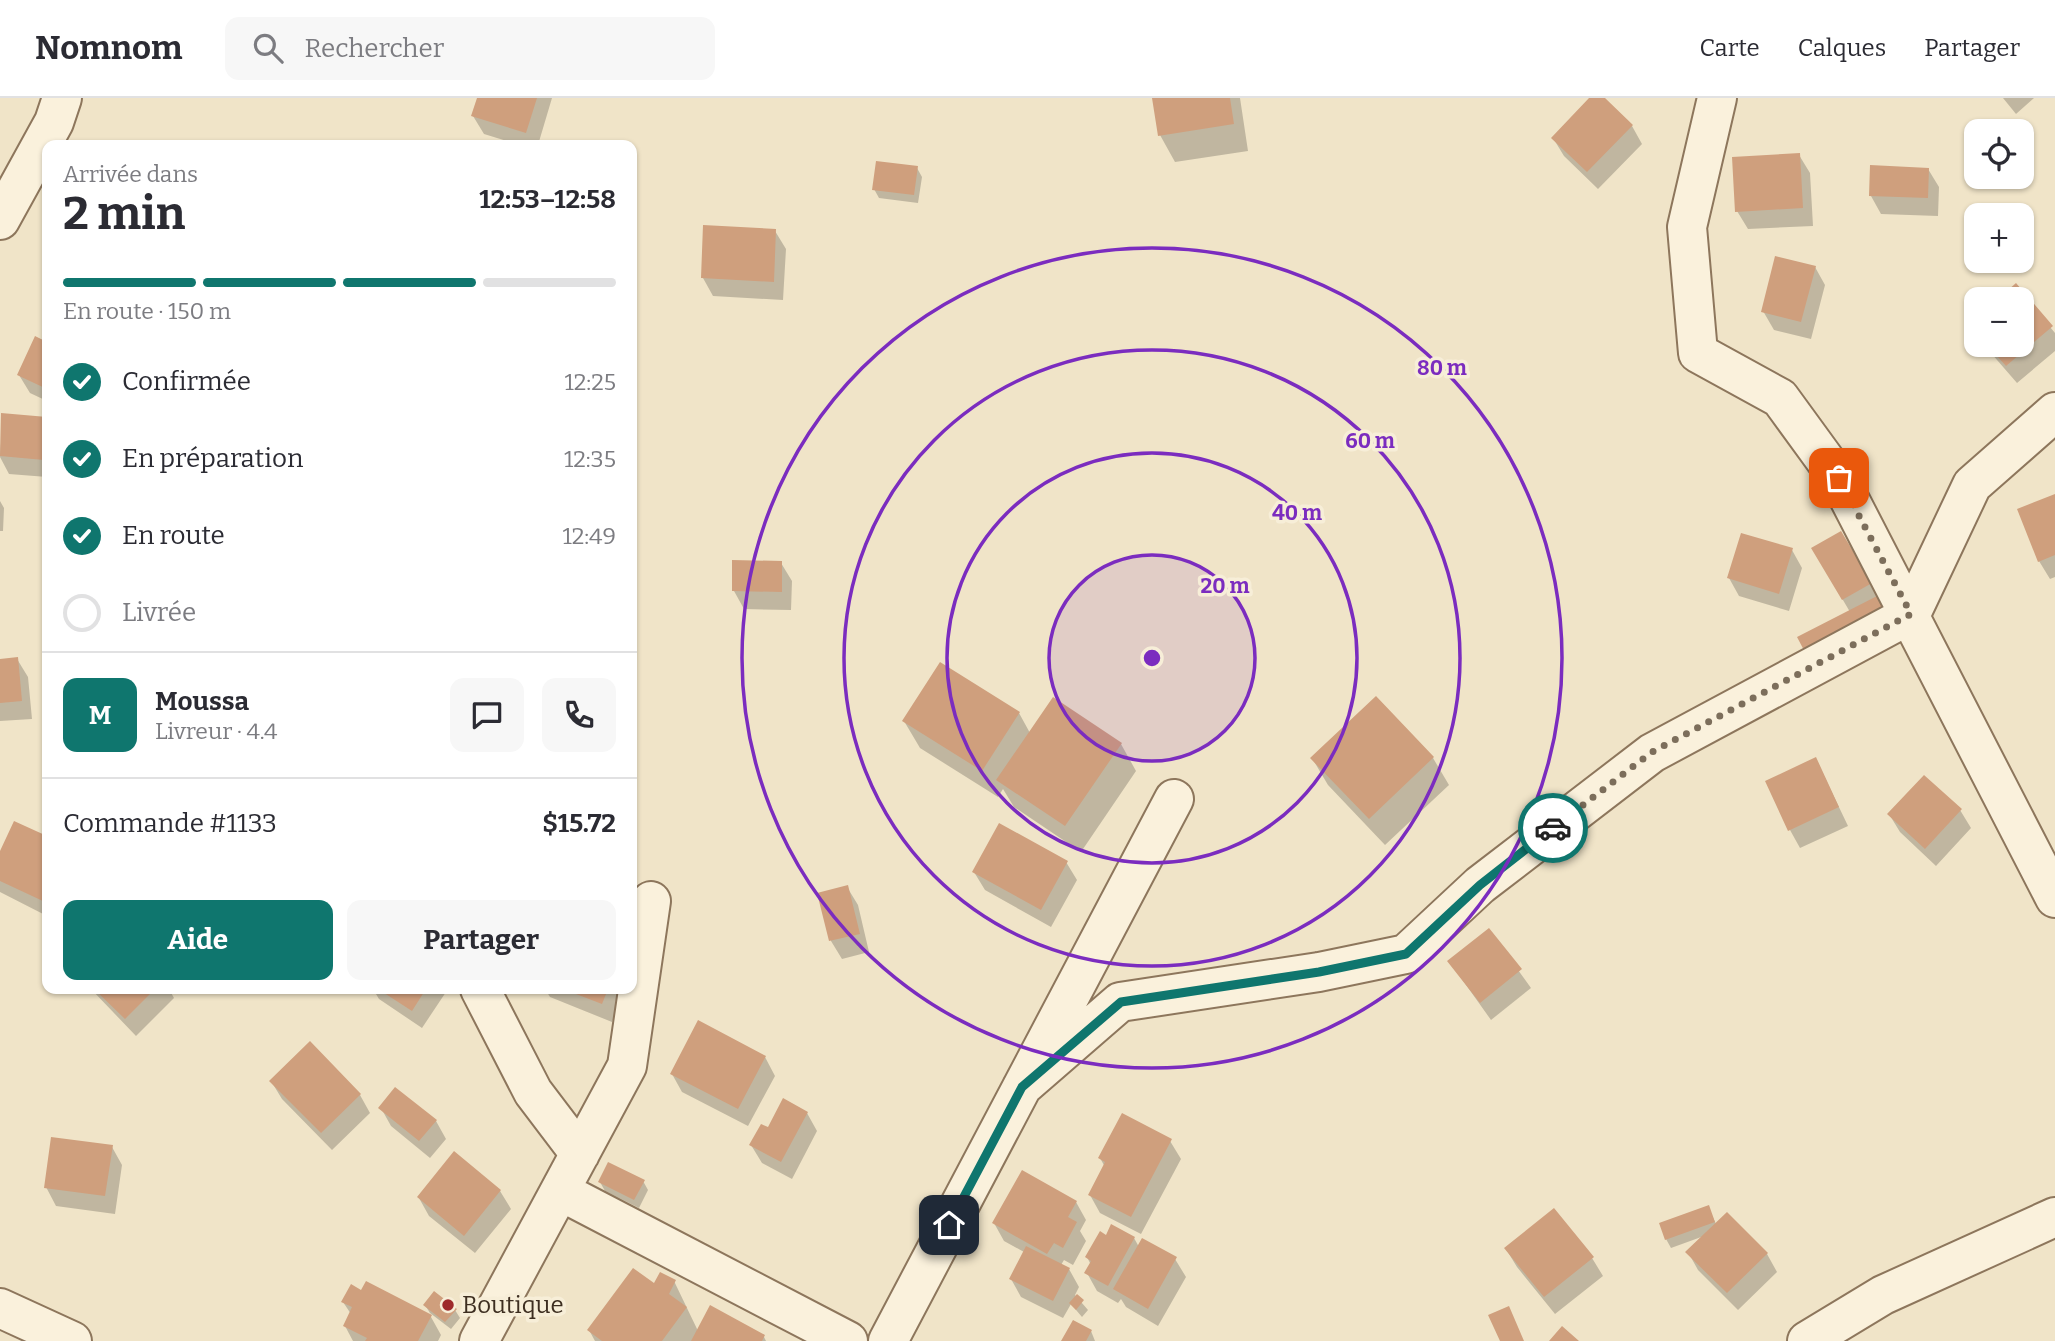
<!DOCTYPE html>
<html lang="fr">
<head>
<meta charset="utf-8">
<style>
  body { margin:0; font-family:Bitter,serif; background:#f7f7f7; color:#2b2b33; height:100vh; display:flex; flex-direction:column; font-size:26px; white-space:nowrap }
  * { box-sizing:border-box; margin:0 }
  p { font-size:23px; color:#7c7c81 }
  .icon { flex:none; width:38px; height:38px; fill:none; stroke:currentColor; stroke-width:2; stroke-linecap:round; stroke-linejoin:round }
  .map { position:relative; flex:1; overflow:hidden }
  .details { position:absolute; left:42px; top:42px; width:595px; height:854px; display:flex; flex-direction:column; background:#fff; border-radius:14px; box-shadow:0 2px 5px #0004 }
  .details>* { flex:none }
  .fabs { position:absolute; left:1964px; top:21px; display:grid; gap:14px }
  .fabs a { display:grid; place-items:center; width:70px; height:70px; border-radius:14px; background:#fff; box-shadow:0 2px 5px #0004; font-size:35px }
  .pin { position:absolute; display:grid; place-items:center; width:60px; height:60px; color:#fff; margin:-30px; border-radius:14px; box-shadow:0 4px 10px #0006 }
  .courier { position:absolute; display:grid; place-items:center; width:70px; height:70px; margin:-35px; border:5px solid #0f766e; border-radius:50%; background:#fff; color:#222; box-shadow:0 2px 9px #0007 }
  .headline em { font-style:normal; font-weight:700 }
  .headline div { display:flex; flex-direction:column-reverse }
  .headline { display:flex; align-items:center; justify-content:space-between; height:119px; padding:0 21px }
  h1 { font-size:46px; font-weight:700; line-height:52px }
  .bar { display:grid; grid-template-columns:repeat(4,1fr); gap:10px 7px; align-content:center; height:84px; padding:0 21px }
  .bar i { height:9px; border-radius:5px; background:#e1e1e2 }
  .bar .current { background:#0f766e }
  .bar p { grid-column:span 4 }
  .line { display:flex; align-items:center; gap:18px; padding:0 21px; border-top:2px solid #e1e1e2 }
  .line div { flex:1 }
  .round { display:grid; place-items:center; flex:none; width:74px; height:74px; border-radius:14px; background:#f7f7f7 }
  ol { padding:0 21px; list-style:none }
  li { display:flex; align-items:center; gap:21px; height:77px }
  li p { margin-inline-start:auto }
  li .icon { padding:7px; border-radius:50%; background:#0f766e; color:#fff; stroke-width:4 }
  li:last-child { color:#7c7c81 }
  li i { width:38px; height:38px; border:4px solid #e1e1e2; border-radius:50% }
  .button { display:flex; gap:14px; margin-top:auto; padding:14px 21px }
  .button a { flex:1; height:80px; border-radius:14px; background:#0f766e; color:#fff; font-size:28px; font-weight:700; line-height:80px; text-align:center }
  .button a+a { background:#f7f7f7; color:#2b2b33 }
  header { display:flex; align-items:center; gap:42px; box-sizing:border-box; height:98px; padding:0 35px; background:#fff; border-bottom:2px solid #e1e1e2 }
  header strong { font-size:33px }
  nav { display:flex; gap:38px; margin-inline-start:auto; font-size:24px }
  .search { width:490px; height:63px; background:#f7f7f7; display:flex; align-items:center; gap:18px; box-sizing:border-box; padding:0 24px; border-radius:14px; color:#7c7c81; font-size:26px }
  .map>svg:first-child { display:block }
</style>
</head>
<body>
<header>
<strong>Nomnom</strong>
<div class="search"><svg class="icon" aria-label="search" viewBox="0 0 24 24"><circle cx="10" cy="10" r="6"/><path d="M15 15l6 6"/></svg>Rechercher</div>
<nav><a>Carte</a><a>Calques</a><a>Partager</a></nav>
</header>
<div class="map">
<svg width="2055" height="1243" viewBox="0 0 2055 1243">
  <rect width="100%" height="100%" fill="#f0e4c8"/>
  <path fill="#0003" d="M478 0H552L538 47H520L484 36 473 18Z
    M1154 0H1240L1248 53 1175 64 1160 37Z
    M1592 0H1602L1632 28 1642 46 1598 91 1564 58 1553 40Z
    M2003 0H2034L2016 16Z
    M1799 57 1810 75 1813 128 1748 131 1737 113Z
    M917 70 922 79 918 105 879 100 874 91Z
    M1928 71 1939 89 1938 118 1881 116 1871 98Z
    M775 133 786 151 783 202 713 198 703 180Z
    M1815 169 1825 187 1811 241 1774 232 1763 213Z
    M2016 188 2055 235V253L2017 285 1984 247H2021V201H2000Z
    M1976 222V234L1971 226Z
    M36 240 47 245V303L30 295 19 277Z
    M3 317 47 320V379L9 376 0 359Z
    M2055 398V479L2050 481 2039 463Z
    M0 403 4 410 3 433H0Z
    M1813 451 1870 486 1888 517 1850 514Z
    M1792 452 1802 470 1789 513 1739 498 1729 480Z
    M781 465 792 483 791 512 744 511 734 493Z
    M17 561 28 579 32 621 0 623V562Z
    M1019 615 1030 635 1121 646 1136 673 1081 754 1014 709 1003 691 998 699 920 650 904 623Z
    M1312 660H1433L1449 687 1385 747 1328 687Z
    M1816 661 1848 728 1800 750 1790 732Z
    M1960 712 1971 730 1936 768 1900 734 1889 716Z
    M15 725 47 740V818L0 794V757Z
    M1066 764 1077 782 1051 829 985 792 974 774Z
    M847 789 858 807 869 854 842 861 831 843 819 797Z
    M1489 832 1531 890 1491 922 1449 863Z
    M91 891H169L174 900 136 938Z
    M373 891H448L422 930 379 901Z
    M545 891H626L612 924 550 899Z
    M765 959 775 978 748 1028 682 994 672 976Z
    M271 983 360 997 370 1015 332 1052 282 1001Z
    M381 1010 436 1023 446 1041 430 1060 391 1028Z
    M807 1015 817 1033 792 1081 762 1065 751 1047 768 1031Z
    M1170 1043 1181 1061 1141 1136 1100 1115 1090 1097 1105 1069 1100 1060Z
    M112 1049 122 1067 115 1116 56 1108 46 1089Z
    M455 1056 500 1093 511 1111 475 1155 429 1118 419 1100Z
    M643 1083 648 1092 639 1110 605 1093 600 1084Z
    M1076 1104 1086 1122 1080 1133 1086 1143 1073 1167 1064 1162 1061 1167 1069 1171 1079 1189 1075 1197 1088 1212 1082 1219 1071 1206 1063 1220 1021 1199 1011 1181 1024 1154 1004 1143 994 1125Z
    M1708 1109 1716 1126 1767 1156 1777 1174 1738 1212 1698 1172 1688 1154 1704 1138 1671 1150 1666 1141Z
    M1107 1139 1134 1140 1139 1149 1175 1161 1186 1179 1158 1228 1126 1209 1121 1201 1118 1205 1097 1193 1087 1175 1091 1167 1087 1159Z
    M1506 1151 1592 1160 1603 1178 1555 1216 1517 1169Z
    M674 1183 698 1233 764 1239 766 1243H595L589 1232 655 1188Z
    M343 1204 431 1219 441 1237 438 1243H353L345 1228 351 1216Z
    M425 1207 455 1212 460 1220 451 1231 430 1215Z
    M1091 1233 1095 1243H1063Z"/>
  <path fill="#cf9f7d" d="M477 0H537L526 35 471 18Z
    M1152 0H1230L1234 26 1158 38Z
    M1589 0H1605L1633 27 1587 74 1551 40Z
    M1800 55 1803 110 1735 114 1732 59Z
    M876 63 918 68 914 97 872 92Z
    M1870 67 1929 70 1928 100 1869 98Z
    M703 127 776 131 774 184 701 180Z
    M1775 158 1816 168 1801 224 1761 214Z
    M2016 185 2053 228 2006 268 1987 247H2021V201H1998Z
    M35 238 47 244V291L17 277Z
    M1 315 47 319 44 362 0 358Z
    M2055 396V457L2038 464 2017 411Z
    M1841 433 1872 485 1842 502 1811 450Z
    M1741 435 1793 450 1779 496 1727 480Z
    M732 462 782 463V494L732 493Z
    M1879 497 1888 515 1807 558 1797 539Z
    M18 559 22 603 0 605V561Z
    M940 564 1020 614 982 673 902 623Z
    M1376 598 1434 659 1369 721 1310 660Z
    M1053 599 1122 645 1065 728 996 682Z
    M1816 659 1839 709 1788 733 1765 683Z
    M1924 677 1962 711 1925 751 1887 716Z
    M14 723 47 738 45 804 0 783V753Z
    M999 725 1068 763 1041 812 972 774Z
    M848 787 860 836 829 843 817 795Z
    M1489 830 1522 871 1480 905 1447 863Z
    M94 891H155L125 921Z
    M378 891H426L412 913Z
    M563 891H608L602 906Z
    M698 922 766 958 738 1011 670 976Z
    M310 943 361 996 321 1035 269 983Z
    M395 989 437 1022 419 1043 378 1010Z
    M783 1000 808 1014 781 1064 749 1047 761 1026 768 1029Z
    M1122 1015 1172 1041 1131 1119 1088 1097 1105 1064 1098 1060Z
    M51 1039 113 1047 105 1098 44 1090Z
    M454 1053 501 1092 464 1138 417 1099Z
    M608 1064 645 1082 634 1102 598 1084Z
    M1022 1072 1077 1103 1068 1119 1077 1124 1063 1150 1054 1145 1047 1156 992 1125Z
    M1709 1107 1715 1124 1665 1142 1659 1125Z
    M1554 1110 1594 1159 1544 1199 1504 1150Z
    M1727 1114 1768 1155 1727 1195 1685 1154Z
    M1111 1126 1135 1139 1108 1188 1084 1175 1091 1163 1085 1159 1100 1133 1106 1137Z
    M1142 1140 1177 1159 1148 1211 1113 1191Z
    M1026 1148 1070 1170 1053 1203 1009 1181Z
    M633 1170 654 1185 660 1174 676 1182 669 1196 687 1209 662 1243H602L587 1232Z
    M366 1183 432 1217 418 1243H365L367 1240 343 1228 352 1209 341 1204 351 1186 361 1192Z
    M434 1193 457 1211 445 1224 423 1207Z
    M1077 1196 1084 1202 1076 1212 1069 1205Z
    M710 1207 765 1237 762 1243H691Z
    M1509 1208 1524 1243H1500L1488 1217Z
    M1073 1222 1092 1232 1086 1243H1061Z
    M1562 1228 1579 1243H1549Z"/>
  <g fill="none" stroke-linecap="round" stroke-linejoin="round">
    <g stroke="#8d765c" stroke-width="42">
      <path id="minor" d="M1717 0 1687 129 1698 255 1780 300 1839 381 2055 800
        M0 122 54 24 62 0
        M480 891 533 994 580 1056
        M1022 989 1120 904 1319 874 1406 856 1480 787 1652 655 1911 516 1972 387 2055 314
        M560 1093 848 1243
        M0 1210 72 1243
        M479 1243 627 968 651 803
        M888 1243 1174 701
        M1807 1243 1883 1197 2055 1119"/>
    </g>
    <use href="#minor" stroke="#faf1dc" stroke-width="38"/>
  </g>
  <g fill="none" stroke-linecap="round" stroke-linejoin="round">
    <path stroke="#7c6e5b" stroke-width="7" stroke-dasharray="0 12.6" d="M1553 730 1652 654 1911 516 1839 380"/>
    <path stroke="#0f766e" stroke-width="9" d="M949 1127 1022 989 1121 904 1319 874 1406 856 1480 787 1553 730"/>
  </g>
  <circle cx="1152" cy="560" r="103" fill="#7b2cbf" fill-opacity=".12"/>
  <g fill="none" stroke="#7b2cbf" stroke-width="3.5">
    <circle cx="1152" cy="560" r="103"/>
    <circle cx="1152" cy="560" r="205"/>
    <circle cx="1152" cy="560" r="308"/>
    <circle cx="1152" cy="560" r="410"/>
  </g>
  <circle fill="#9e2a2b" stroke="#f7eed8" stroke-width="2.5" cx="448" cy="1207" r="7"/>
  <g text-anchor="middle" stroke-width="7" stroke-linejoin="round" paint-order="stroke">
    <g font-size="24" fill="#3d2e20" stroke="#f7eed8" text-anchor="start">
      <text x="462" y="1215">Boutique</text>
    </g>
  </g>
  <circle cx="1152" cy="560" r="10" fill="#7b2cbf" stroke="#f7eed8" stroke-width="3.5"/>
  <g font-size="21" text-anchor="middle" font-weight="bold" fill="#7b2cbf" stroke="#f7eed8" stroke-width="7" stroke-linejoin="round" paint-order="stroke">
    <text x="1442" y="277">80 m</text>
    <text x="1370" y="350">60 m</text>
    <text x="1297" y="422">40 m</text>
    <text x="1225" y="495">20 m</text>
  </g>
</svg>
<div class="fabs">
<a><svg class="icon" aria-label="locate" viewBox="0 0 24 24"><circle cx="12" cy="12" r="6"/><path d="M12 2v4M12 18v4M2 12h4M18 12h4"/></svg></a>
<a>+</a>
<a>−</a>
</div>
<div class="pin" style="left:1839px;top:380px;background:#ea580c"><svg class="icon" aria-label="bag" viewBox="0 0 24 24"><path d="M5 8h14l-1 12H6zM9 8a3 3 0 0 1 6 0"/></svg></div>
<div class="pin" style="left:949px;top:1127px;background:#1f2937"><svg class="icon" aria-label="home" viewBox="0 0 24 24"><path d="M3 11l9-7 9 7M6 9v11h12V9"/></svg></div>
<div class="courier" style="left:1553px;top:730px"><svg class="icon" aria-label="car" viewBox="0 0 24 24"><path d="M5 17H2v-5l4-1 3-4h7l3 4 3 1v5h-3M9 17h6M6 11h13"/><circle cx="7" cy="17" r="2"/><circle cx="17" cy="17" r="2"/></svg></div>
<section class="details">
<div class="headline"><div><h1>2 min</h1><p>Arrivée dans</p></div><em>12:53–12:58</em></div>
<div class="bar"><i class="current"></i><i class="current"></i><i class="current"></i><i></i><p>En route · 150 m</p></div>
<ol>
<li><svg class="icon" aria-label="check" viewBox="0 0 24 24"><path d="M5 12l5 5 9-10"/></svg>Confirmée<p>12:25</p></li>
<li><svg class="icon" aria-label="check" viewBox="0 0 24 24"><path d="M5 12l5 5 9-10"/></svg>En préparation<p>12:35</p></li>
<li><svg class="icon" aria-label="check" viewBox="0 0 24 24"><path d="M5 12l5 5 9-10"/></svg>En route<p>12:49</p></li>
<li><i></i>Livrée</li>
</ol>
<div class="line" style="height:126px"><b class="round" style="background:#0f766e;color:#fff">M</b><div><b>Moussa</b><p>Livreur · 4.4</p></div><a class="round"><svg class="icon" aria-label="chat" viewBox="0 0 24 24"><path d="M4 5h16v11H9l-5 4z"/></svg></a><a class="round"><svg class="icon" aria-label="phone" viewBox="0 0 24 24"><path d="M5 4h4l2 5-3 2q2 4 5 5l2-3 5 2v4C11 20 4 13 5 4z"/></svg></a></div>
<div class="line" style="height:91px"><div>Commande #1133</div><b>$15.72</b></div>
<div class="button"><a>Aide</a><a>Partager</a></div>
</section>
</div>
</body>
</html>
